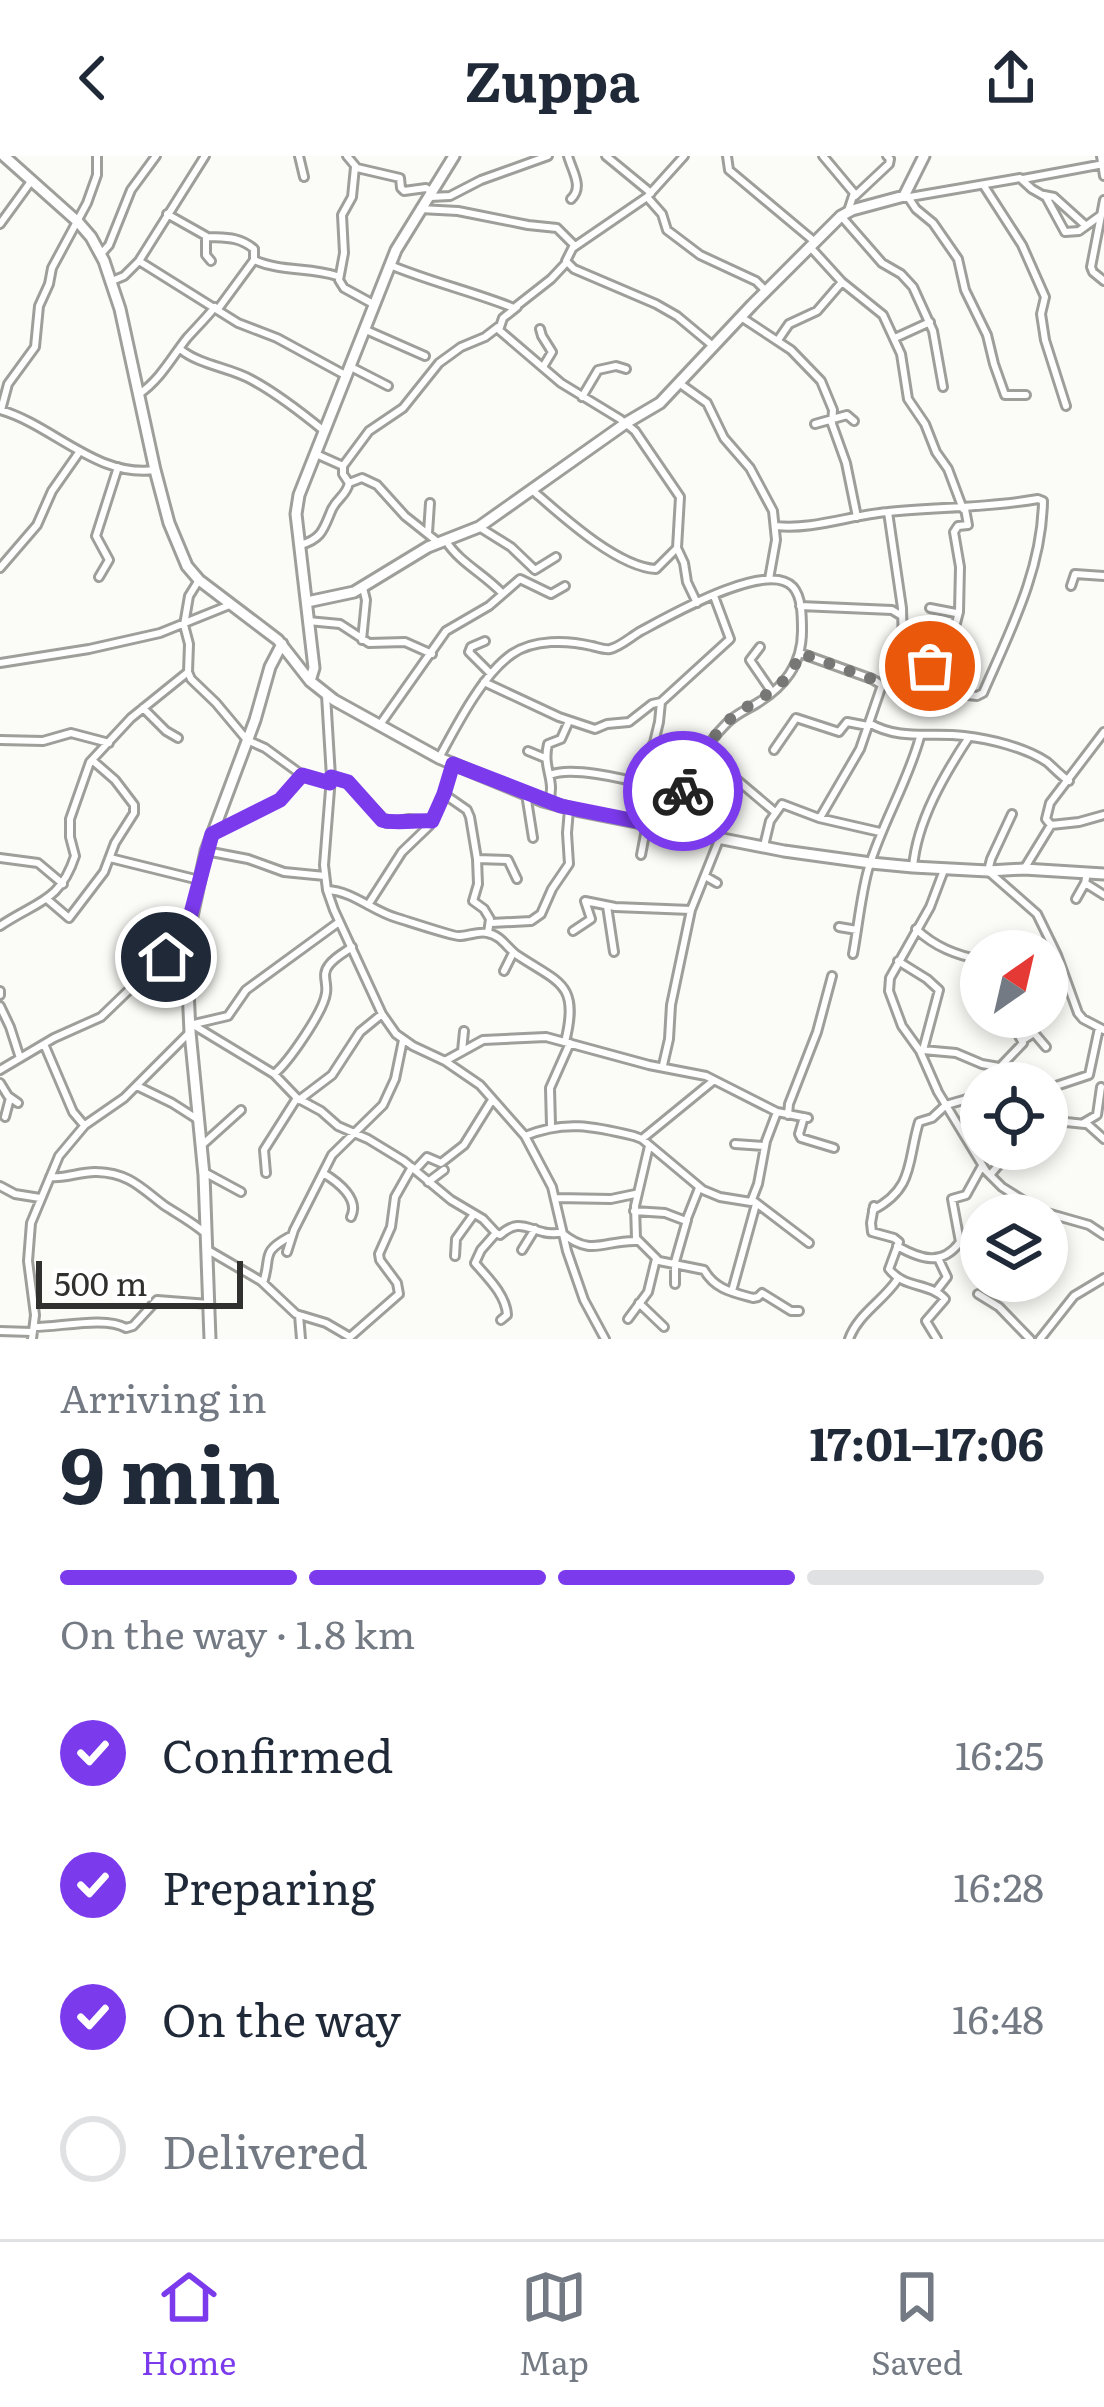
<!DOCTYPE html>
<html lang="en">
<head>
<meta charset="utf-8">
<style>
  body { margin:0; font-family:Literata,serif; background:#f2f2f3; color:#1f2937; height:100vh; display:flex; flex-direction:column; font-size:45px; white-space:nowrap }
  * { box-sizing:border-box; margin:0 }
  p { font-size:39px; color:#747a83 }
  .icon { flex:none; width:66px; height:66px; fill:none; stroke:currentColor; stroke-width:2; stroke-linecap:round; stroke-linejoin:round }
  .map { position:relative; height:1183px; overflow:hidden }
  .drawer { display:flex; flex-direction:column; background:#fff; flex:1 }
  .drawer>* { flex:none }
  .needle { width:78px; rotate:34deg }
  .buttons { position:absolute; left:960px; top:774px; display:grid; gap:24px }
  .buttons a { display:grid; place-items:center; width:108px; height:108px; border-radius:50%; background:#fff; box-shadow:0 6px 18px #0003; font-size:60px }
  .scale { position:absolute; left:36px; bottom:30px; width:207px; box-sizing:border-box; padding-left:12px; border:6px solid #30312f; border-top:0; font-size:33px; line-height:42px; white-space:nowrap; color:#30312f; -webkit-text-stroke:9px #fff; paint-order:stroke }
  .pin { position:absolute; display:grid; place-items:center; width:102px; height:102px; color:#fff; margin:-51px; border:6px solid #fff; border-radius:50%; box-shadow:0 3px 12px #0007 }
  .courier { position:absolute; display:grid; place-items:center; width:120px; height:120px; margin:-60px; border:9px solid #7c3aed; border-radius:50%; background:#fff; color:#222; box-shadow:0 3px 15px #0007 }
  .summary em { font-style:normal; font-weight:700 }
  .summary div { display:flex; flex-direction:column-reverse }
  .summary { display:flex; align-items:center; justify-content:space-between; height:204px; padding:0 60px }
  h1 { font-size:78px; font-weight:700; line-height:90px }
  .bar { display:grid; grid-template-columns:repeat(4,1fr); gap:18px 12px; align-content:center; height:144px; padding:0 60px }
  .bar i { height:15px; border-radius:9px; background:#e0e1e3 }
  .bar .active { background:#7c3aed }
  .bar p { grid-column:span 4 }
  ol { padding:0 60px; list-style:none }
  li { display:flex; align-items:center; gap:36px; height:132px }
  li p { margin-inline-start:auto }
  li .icon { padding:12px; border-radius:50%; background:#7c3aed; color:#fff; stroke-width:4 }
  li:last-child { color:#747a83 }
  li i { width:66px; height:66px; border:6px solid #e0e1e3; border-radius:50% }
  header { display:flex; justify-content:space-between; align-items:center; height:156px; padding:0 60px; background:#fff; font-size:54px; font-weight:700 }
  .tabs { display:flex; justify-content:space-around; align-items:center; height:168px; border-top:3px solid #e0e1e3; background:#fff; font-size:33px; color:#747a83 }
  .tabs a { display:grid; justify-items:center; gap:6px }
  .tabs .active { color:#7c3aed }
  .map>svg:first-child { display:block }
</style>
</head>
<body>
<header><svg class="icon" aria-label="back" viewBox="0 0 24 24"><path d="M15 5l-7 7 7 7"/></svg>Zuppa<svg class="icon" aria-label="share" viewBox="0 0 24 24"><path d="M12 15V3M7 8l5-5 5 5M5 13v7h14v-7"/></svg></header>
<div class="map">
<svg width="1104" height="1183" viewBox="0 0 1104 1183">
  <rect width="100%" height="100%" fill="#fbfcf7"/>
  <g fill="none" stroke-linecap="round" stroke-linejoin="round">
    <g stroke="#9e9f9a" stroke-width="12">
      <path id="minor" d="M299 0 304 21
        M347 0 357 12 400 22 401 32 404 35 426 32 431 35
        M568 0C572 15 584 31 571 43
        M606 0 651 37
        M727 0 729 14 815 86
        M823 0 854 37 848 55
        M1101 0 1104 20
        M355 11 352 41 342 59 344 97 339 124 344 132 375 149
        M1023 23 1104 8
        M984 30 1022 89 1045 141 1041 158 1045 184 1066 250
        M1044 39 1054 41 1085 69
        M855 40 889 8 890 3 887 0
        M430 41 450 40 481 24 548 0
        M647 41 662 58 667 74 700 99 756 125 766 135
        M908 41 916 53 933 67 958 103 965 134 987 179 994 208 1005 239H1026
        M904 42 1020 22 1032 33 1046 41 1065 76 1079 75 1101 59
        M1104 44 1091 111 1093 116 1104 125
        M420 53 458 55 528 69 557 72 574 89 566 105 574 113 656 148 677 160 713 190
        M167 58 206 80V99L211 105
        M841 60 882 107 901 118 913 131 933 175 943 231
        M0 68 32 24
        M207 81C225 82 239 80 254 93V104
        M574 91 647 41 684 0
        M811 92 842 126 883 159 901 198 908 243 925 268 936 296 948 313 963 353
        M101 98 109 89 131 34 156 0
        M254 104C281 116 310 111 337 120
        M139 105 238 167 277 182 345 219
        M390 109C431 126 474 136 514 152L551 123 566 107
        M112 125 124 120 139 105 205 0
        M517 151 503 162 499 174 561 227 620 263 635 275 680 341 677 392 684 407 687 426 697 447
        M218 153 254 104
        M741 161 791 194 821 225 833 254 832 268 846 307 857 361
        M540 173 542 180 552 196 543 211
        M366 174 425 200
        M895 182 930 166
        M778 184 789 168 817 155 842 126
        M180 193C201 210 229 211 252 224 278 238 302 257 324 275
        M351 211 388 230
        M679 227 707 247 724 282 750 312 773 355 776 384 769 423
        M139 238C160 224 172 201 187 182 196 172 206 162 215 151
        M582 241 598 214 616 210 626 213
        M0 254C53 269 96 322 155 314
        M1 254 8 228 35 191 39 150 49 128 52 112 87 47 97 19V0
        M815 268 847 259 854 265
        M316 298 343 310 369 275 403 252 439 207 461 191 485 181 498 171
        M349 327 362 322 377 329 405 360 439 387
        M532 334C562 360 617 411 656 413L677 392
        M776 370C813 374 851 359 888 356 939 351 987 352 1038 343L1043 345C1042 414 1010 475 983 537L977 540 940 536 936 533 941 509 897 505
        M479 371 511 391 535 414 556 401
        M428 377 430 347
        M446 385C459 406 484 418 502 437
        M300 389C323 383 324 371 332 353 338 341 346 340 349 327L343 318V310
        M0 412 37 369 52 335 80 295
        M99 421 109 404 96 380 118 311
        M199 424 189 440 184 469 189 488 188 516 191 523 216 547 247 584 265 592 302 619 330 627
        M1071 430 1075 418 1104 420
        M800 450 892 454 902 460
        M930 452 956 457 959 456 960 411 954 376 958 370 968 369 965 353
        M308 465 340 468 369 487 405 486 432 498
        M362 484 366 444 363 432
        M485 485 471 491 469 496 490 517
        M760 491 750 504 772 536
        M800 497 872 523 882 529
        M0 507 89 493 160 477 232 448
        M942 508 946 505 959 456
        M484 526 559 561 595 573 607 568 629 566 652 548 661 546
        M326 539 331 621 324 709 327 734 334 754 382 858 396 878 413 890 445 905 480 929 525 980 552 1031 567 1095 584 1144 605 1183
        M143 552 166 575 178 582
        M869 567C900 585 931 576 964 580 990 583 1024 591 1047 606 1054 612 1061 620 1069 625
        M379 570 446 475 489 450 520 423 551 438 565 430
        M0 584 43 585 71 577 109 587
        M653 588 690 594 711 602 775 656
        M774 594 796 562 839 576 847 566 868 570
        M528 595 545 602
        M439 602C457 569 482 519 512 498 534 483 567 484 592 490 597 491 604 494 610 493 620 491 632 480 641 475 669 460 768 403 793 431 802 441 802 461 802 475 802 509 784 531 756 548 746 554 734 559 726 568 699 595 679 636 671 672
        M550 619C570 610 623 622 645 629
        M331 621 348 626 387 667 409 663 432 665
        M444 638 467 654 470 661 477 703 478 728 473 745 484 753 490 763 488 777
        M526 638 533 682
        M549 645C556 623 542 613 548 588L561 583 569 565
        M1012 658 991 703 988 715 1037 758 1057 799 1078 857 1083 863 1104 874
        M819 662 880 676
        M635 665 659 566 661 546 730 483 714 440
        M1051 669 1046 663 1050 647 1104 576
        M212 678 280 644 302 619
        M764 690 770 665 782 648 819 662 821 660 860 593 882 529 903 490 902 452 888 356
        M206 695 248 703 284 716 325 720
        M641 699 647 668
        M0 702 38 707 63 728
        M110 702 199 724
        M477 703 508 704 517 723
        M913 711C917 665 944 619 969 581
        M1024 713 1051 669 1079 666 1104 659
        M944 714 930 751 890 822 889 835 902 870 920 895 938 936 986 1015 1002 1031 1040 1055 1089 1069 1104 1079
        M1087 717 1085 727 1104 739
        M705 720 717 727
        M327 734C353 735 372 755 397 762 407 765 455 781 459 780 468 780 478 775 487 777 501 779 507 792 517 799 559 827 580 827 565 886
        M1076 743 1085 727
        M48 744 69 762 104 716 115 687 134 657V649L115 624 92 604
        M368 749 402 696 429 670 444 638 453 608
        M607 750 614 796
        M491 767 531 765 541 758 552 733 569 708 567 677 569 653
        M0 770C37 745 60 746 75 700L70 681V663L90 606 131 562 188 516
        M839 771 857 774
        M916 773C935 791 956 799 981 804
        M573 775 591 763 585 745 615 751 691 754 719 684
        M853 798C858 771 861 739 868 714 882 667 907 628 920 581
        M898 805 927 823 939 834 923 894
        M504 815 513 797
        M0 835V839
        M0 850 10 871 20 902
        M190 867 274 918 297 942 321 955 338 970 368 983 404 1005 451 1044 483 1063 496 1077
        M194 868 228 860 246 834 339 766
        M1023 884 1034 877 1046 891
        M44 888 73 956 84 969
        M923 894 956 897 982 908 999 911 1011 920 1012 927
        M462 895 464 875
        M445 905 483 884 546 881 649 909 706 920 777 956 808 962
        M663 909 669 883 671 849 691 754
        M1001 910 1023 887 1008 861
        M0 914 54 882 101 861 159 805 186 795
        M274 918C288 907 324 855 326 837 328 826 321 819 329 809 335 801 345 796 352 791
        M0 927 8 940 18 947
        M137 930 172 947 197 963
        M1101 931 1097 959 1085 966 1104 983
        M1047 933 1089 919 1099 872
        M299 944 332 919 360 876 382 858
        M788 959 789 948 817 876 832 820
        M5 961 10 942
        M804 961 799 978 801 982 834 992
        M1047 964 1085 968
        M551 969 550 932 570 887
        M525 980C564 964 593 970 634 980L642 983 703 1034 720 1041 751 1046 758 1028 766 985 777 956
        M642 983 713 925
        M735 988 765 990
        M201 990 241 954
        M649 990 635 1050 636 1082 659 1105 704 1114C715 1133 731 1136 753 1142L758 1141 762 1137 791 1155H799
        M415 1014 427 1001 441 1007 464 989 492 944
        M204 1016 241 1036
        M266 1017 264 994 297 942
        M323 1017C338 1026 360 1043 351 1061
        M990 1019 1008 998 1022 993
        M50 1021C66 1023 81 1015 97 1016 130 1017 142 1033 165 1050 179 1059 192 1066 205 1077
        M428 1026 444 1014
        M0 1030 15 1038 40 1042
        M556 1042 611 1043 635 1038
        M755 1046 809 1087
        M874 1050 871 1067 872 1076 894 1082 899 1086 889 1113C904 1133 929 1126 945 1143L926 1165 937 1183
        M873 1054C915 1032 907 1005 919 966L932 962 946 949 981 939
        M634 1055 665 1057 686 1065 699 1032
        M1006 1059 1020 1044
        M897 1090C922 1104 942 1110 960 1086L952 1043 966 1039 982 1010
        M208 1094 261 1125 296 1158 326 1167 350 1181
        M522 1094 535 1073
        M287 1096 294 1074 332 999 383 949 395 923 403 884
        M455 1100 456 1083 474 1058
        M263 1127C272 1100 260 1097 289 1081
        M675 1128V1106L687 1064
        M1001 1130 1003 1125
        M937 1134 947 1121 938 1102
        M732 1135 756 1048
        M978 1138 999 1151 1030 1183
        M639 1147 664 1171
        M299 1159 301 1183
        M628 1163 648 1136 656 1103
        M501 1164 507 1159C506 1139 488 1122 475 1107L481 1094 496 1077 500 1079C517 1064 524 1071 543 1076 549 1078 556 1077 562 1077 592 1102 606 1083 638 1085
        M34 1171C60 1171 106 1160 126 1172L133 1170 157 1144 209 1148
        M0 1175 32 1176
        M350 1181 399 1138 397 1127 380 1104 379 1098 391 1071 395 1041 412 1011
        M32 1183 35 1159 28 1105 31 1067 59 1000 85 969 124 942 190 876
        M849 1183C858 1158 883 1145 897 1124
        M1040 1183 1074 1140 1104 1122"/>
    </g>
    <g stroke="#9e9f9a" stroke-width="15">
      <path id="major" d="M4 0 78 66 91 81 104 105 120 153 155 314 169 367 187 410 199 424 278 484 310 525 334 544 439 602 543 645 580 655 784 695 871 707 913 711 988 715 1024 713 1104 718
        M307 446 354 436 428 391 479 371 626 267 660 247 752 149 841 60 852 54 904 40 924 0
        M310 525 314 512 296 358 299 339 396 94 454 0
        M210 1183 204 1019 190 876 186 789 206 695 255 564 270 511 282 488"/>
    </g>
    <use href="#minor" stroke="#fff" stroke-width="6"/>
    <use href="#major" stroke="#fff" stroke-width="9"/>
  </g>
  <g fill="none" stroke-linecap="round" stroke-linejoin="round">
    <path stroke="#777875" stroke-width="12" stroke-dasharray="0 21.6" d="M683 635C694 612 707 588 724 569 751 541 785 540 800 497L872 523 882 529 897 505 930 510"/>
    <path stroke="#7c3aed" stroke-width="15" d="M166 801 186 796 190 761 212 678 280 644 302 619 330 627 331 621 348 626 382 664C392 668 418 664 432 665L444 638 453 608 561 650 671 672 683 635"/>
  </g>
</svg>
<div class="buttons">
<a><svg class="needle" viewBox="-14 -14 28 28"><path d="M0-13l5 13h-10z" fill="#e53935"/><path d="M0 13l5-13h-10z" fill="#747a83"/></svg></a>
<a><svg class="icon" aria-label="locate" viewBox="0 0 24 24"><circle cx="12" cy="12" r="6"/><path d="M12 2v4M12 18v4M2 12h4M18 12h4"/></svg></a>
<a><svg class="icon" aria-label="layers" viewBox="0 0 24 24"><path d="M12 4l9 5-9 5-9-5zM3 14l9 5 9-5"/></svg></a>
</div>
<div class="scale">500 m</div>
<div class="pin" style="left:930px;top:510px;background:#ea580c"><svg class="icon" aria-label="bag" viewBox="0 0 24 24"><path d="M5 8h14l-1 12H6zM9 8a3 3 0 0 1 6 0"/></svg></div>
<div class="pin" style="left:166px;top:801px;background:#1f2937"><svg class="icon" aria-label="home" viewBox="0 0 24 24"><path d="M3 11l9-7 9 7M6 9v11h12V9"/></svg></div>
<div class="courier" style="left:683px;top:635px"><svg class="icon" aria-label="bike" viewBox="0 0 24 24"><circle cx="6" cy="16" r="4"/><circle cx="18" cy="16" r="4"/><path d="M6 16l4-8h5l3 8M10 8l3 8H6M13 5h3"/></svg></div>
</div>
<section class="drawer">
<div class="summary"><div><h1>9 min</h1><p>Arriving in</p></div><em>17:01–17:06</em></div>
<div class="bar"><i class="active"></i><i class="active"></i><i class="active"></i><i></i><p>On the way · 1.8 km</p></div>
<ol>
<li><svg class="icon" aria-label="check" viewBox="0 0 24 24"><path d="M5 12l5 5 9-10"/></svg>Confirmed<p>16:25</p></li>
<li><svg class="icon" aria-label="check" viewBox="0 0 24 24"><path d="M5 12l5 5 9-10"/></svg>Preparing<p>16:28</p></li>
<li><svg class="icon" aria-label="check" viewBox="0 0 24 24"><path d="M5 12l5 5 9-10"/></svg>On the way<p>16:48</p></li>
<li><i></i>Delivered</li>
</ol>
</section>
<nav class="tabs">
<a class="active"><svg class="icon" aria-label="home" viewBox="0 0 24 24"><path d="M3 11l9-7 9 7M6 9v11h12V9"/></svg>Home</a>
<a><svg class="icon" aria-label="map" viewBox="0 0 24 24"><path d="M3 6l6-2 6 2 6-2v14l-6 2-6-2-6 2zM9 4v14M15 6v14"/></svg>Map</a>
<a><svg class="icon" aria-label="saved" viewBox="0 0 24 24"><path d="M7 4h10v16l-5-4-5 4z"/></svg>Saved</a>
</nav>
</body>
</html>
